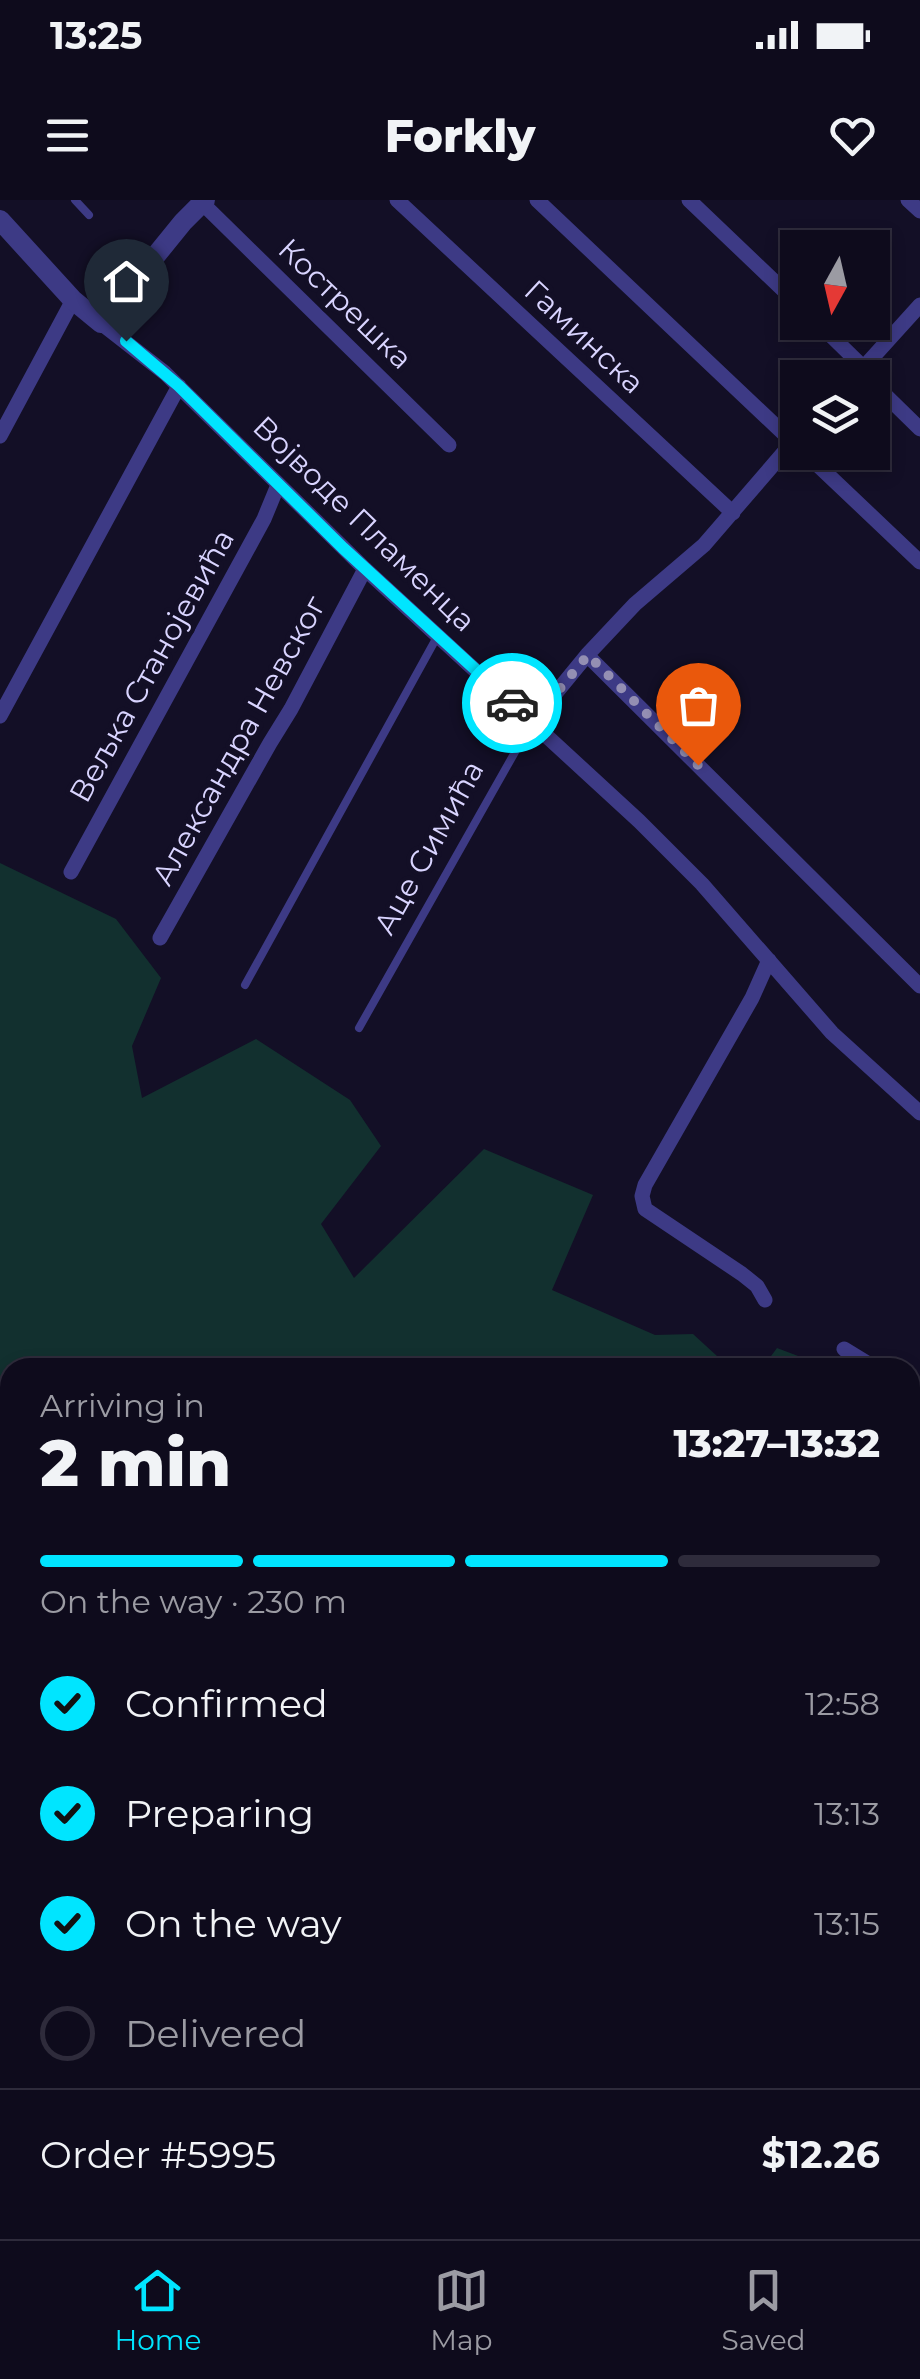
<!DOCTYPE html>
<html lang="en">
<head>
<meta charset="utf-8">
<style>
  body { margin:0; font-family:Montserrat,sans-serif; background:#171425; color:#f1f3f6; height:100vh; display:flex; flex-direction:column; font-size:38px; white-space:nowrap }
  * { box-sizing:border-box; margin:0 }
  p { font-size:32px; color:#9b9ba3 }
  .icon { flex:none; width:55px; height:55px; fill:none; stroke:currentColor; stroke-width:2; stroke-linecap:round; stroke-linejoin:round }
  .map { position:relative; flex:1; overflow:hidden }
  .drawer { position:absolute; left:0px; top:1158px; width:920px; height:882px; display:flex; flex-direction:column; background:#0e0b1c; border-radius:30px 30px 0 0; box-shadow:0 5px 15px #0003,0 0 0 2px #2e2b3b }
  .drawer>* { flex:none }
  .needle { width:65px; rotate:188deg }
  .fabs { position:absolute; left:780px; top:30px; display:grid; gap:20px }
  .fabs a { display:grid; place-items:center; width:110px; height:110px; border-radius:0px; background:#0e0b1c; box-shadow:0 5px 15px #0003,0 0 0 2px #2e2b3b; font-size:50px }
  .pin { position:absolute; display:grid; place-items:center; width:85px; height:85px; color:#fff; margin:-102px -42px; border-radius:50% 50% 50% 0; rotate:-45deg; box-shadow:0 0 10px #0007 }
  .pin .icon { rotate:45deg }
  .courier { position:absolute; display:grid; place-items:center; width:100px; height:100px; margin:-50px; border:8px solid #00e5ff; border-radius:50%; background:#fff; color:#222; box-shadow:0 2px 12px #0007 }
  .head em { font-style:normal; font-weight:800 }
  .head div { display:flex; flex-direction:column-reverse }
  .head { display:flex; align-items:center; justify-content:space-between; height:170px; padding:0 40px }
  h1 { font-size:65px; font-weight:800; line-height:75px }
  .bar { display:grid; grid-template-columns:repeat(4,1fr); gap:15px 10px; align-content:center; height:120px; padding:0 40px }
  .bar i { height:12px; border-radius:8px; background:#2e2b3b }
  .bar .active { background:#00e5ff }
  .bar p { grid-column:span 4 }
  .line { display:flex; align-items:center; gap:25px; padding:0 40px; border-top:2px solid #2e2b3b }
  .line div { flex:1 }
  ol { padding:0 40px; list-style:none }
  li { display:flex; align-items:center; gap:30px; height:110px }
  li p { margin-inline-start:auto }
  li .icon { padding:10px; border-radius:50%; background:#00e5ff; color:#111; stroke-width:4 }
  li:last-child { color:#9b9ba3 }
  li i { width:55px; height:55px; border:5px solid #2e2b3b; border-radius:50% }
  .status { display:flex; justify-content:space-between; align-items:center; height:70px; padding:0 50px; background:#0e0b1c; direction:ltr }
  .status svg { height:28px; fill:currentColor }
  header { display:flex; justify-content:space-between; align-items:center; height:130px; padding:0 40px; background:#0e0b1c; font-size:45px; font-weight:800 }
  .menu { display:flex; justify-content:space-around; align-items:center; height:140px; border-top:2px solid #2e2b3b; background:#0e0b1c; font-size:28px; color:#9b9ba3 }
  .menu a { display:grid; justify-items:center; gap:5px }
  .menu .active { color:#00e5ff }
  .map>svg:first-child { display:block }
</style>
</head>
<body>
<div class="status"><b>13:25</b><svg viewBox="0 0 49 12"><path d="M0 12V9h3v3zM5 12V6h3v6zM10 12V3h3v9zM15 12V0h3v12zM26 1h20v11H26zM47 4h2v5h-2z"/></svg></div>
<header><svg class="icon" aria-label="menu" viewBox="0 0 24 24"><path d="M4 6h16M4 12h16M4 18h16"/></svg>Forkly<svg class="icon" aria-label="heart" viewBox="0 0 24 24"><path d="M12 20l-8-8c-3-5 5-10 8-4 3-6 11-1 8 4z"/></svg></header>
<div class="map">
<svg width="920" height="2039" viewBox="0 0 920 2039">
  <rect width="100%" height="100%" fill="#130f26"/>
  <path fill="#12302f" d="M0 663 116 719 161 778 132 846 142 898 256 839 350 900 381 946 321 1024 354 1078 484 949 593 995 552 1090 655 1135 693 1134 729 1167 10 1168V1728L0 1720Z
    M777 1148 827 1167H763Z
    M910 1201 920 1207V1809L910 1802Z
    M10 1743V1962L0 1966V1760Z
    M910 1965 920 1972V2039H529L484 2030H910Z"/>
  <g fill="none" stroke-linecap="round" stroke-linejoin="round">
    <path stroke="#0c2248" stroke-width="5" d="M0 1247 10 1252
      M910 1795 920 1800"/>
    <path stroke="#3d3a85" stroke-width="8" d="M75 0 89 15
      M245 785 437 437
      M359 828 532 522
      M0 1323 10 1328
      M910 1855 920 1861"/>
    <path stroke="#3d3a85" stroke-width="15" d="M397 0 733 313
      M537 0 798 247
      M689 0 798 104
      M908 0 920 11
      M202 3 449 245
      M817 122 862 166
      M101 123 165 173 365 369 639 621 702 684 832 833 920 913
      M854 178 920 105
      M872 182 920 229
      M0 236 73 100
      M804 252 920 362
      M587 455 920 786
      M0 516 179 186
      M532 522 587 455 635 404 704 345 798 236
      M71 672 264 319 278 285
      M160 738 270 543 291 509 365 369
      M765 1100 757 1086 742 1074 645 1009 642 996 645 985 752 798 769 760
      M844 1149 875 1168
      M910 1191 920 1197
      M0 1973 10 1969
      M447 2030 486 2039
      M296 2039 304 2030"/>
    <path stroke="#3d3a85" stroke-width="20" d="M0 20 73 100 101 123 183 22 205 0"/>
  </g>
  <g fill="none" stroke-linecap="round" stroke-linejoin="round">
    <path stroke="#948fb3" stroke-width="10" stroke-dasharray="0 18" d="M512 503 532 522 588 455 698 565"/>
    <path stroke="#00e5ff" stroke-width="12" d="M126 141 179 186 343 348 512 503"/>
  </g>
  <g text-anchor="middle" stroke-width="9" stroke-linejoin="round" paint-order="stroke">
    <g font-size="30" fill="#d9d4ff" stroke="#130f26">
      <text transform="translate(345 104) rotate(44)" y="10">Кострешка</text>
      <text transform="translate(584 137) rotate(43)" y="10">Гаминска</text>
      <text transform="translate(364 324) rotate(44)" y="10">Војводе Пламенца</text>
      <text transform="translate(152 466) rotate(-61)" y="10">Вељка Станојевића</text>
      <text transform="translate(239 541) rotate(-61)" y="10">Александра Невског</text>
      <text transform="translate(429 648) rotate(-61)" y="10">Аце Симића</text>
    </g>
  </g>
</svg>
<div class="fabs">
<a><svg class="needle" viewBox="-14 -14 28 28"><path d="M0-13l5 13h-10z" fill="#e53935"/><path d="M0 13l5-13h-10z" fill="#9b9ba3"/></svg></a>
<a><svg class="icon" aria-label="layers" viewBox="0 0 24 24"><path d="M12 4l9 5-9 5-9-5zM3 14l9 5 9-5"/></svg></a>
</div>
<div class="pin" style="left:698px;top:565px;background:#ea580c"><svg class="icon" aria-label="bag" viewBox="0 0 24 24"><path d="M5 8h14l-1 12H6zM9 8a3 3 0 0 1 6 0"/></svg></div>
<div class="pin" style="left:126px;top:141px;background:#1f2937"><svg class="icon" aria-label="home" viewBox="0 0 24 24"><path d="M3 11l9-7 9 7M6 9v11h12V9"/></svg></div>
<div class="courier" style="left:512px;top:503px"><svg class="icon" aria-label="car" viewBox="0 0 24 24"><path d="M5 17H2v-5l4-1 3-4h7l3 4 3 1v5h-3M9 17h6M6 11h13"/><circle cx="7" cy="17" r="2"/><circle cx="17" cy="17" r="2"/></svg></div>
<section class="drawer">
<div class="head"><div><h1>2 min</h1><p>Arriving in</p></div><em>13:27–13:32</em></div>
<div class="bar"><i class="active"></i><i class="active"></i><i class="active"></i><i></i><p>On the way · 230 m</p></div>
<ol>
<li><svg class="icon" aria-label="check" viewBox="0 0 24 24"><path d="M5 12l5 5 9-10"/></svg>Confirmed<p>12:58</p></li>
<li><svg class="icon" aria-label="check" viewBox="0 0 24 24"><path d="M5 12l5 5 9-10"/></svg>Preparing<p>13:13</p></li>
<li><svg class="icon" aria-label="check" viewBox="0 0 24 24"><path d="M5 12l5 5 9-10"/></svg>On the way<p>13:15</p></li>
<li><i></i>Delivered</li>
</ol>
<div class="line" style="height:130px"><div>Order #5995</div><b>$12.26</b></div>
</section>
</div>
<nav class="menu">
<a class="active"><svg class="icon" aria-label="home" viewBox="0 0 24 24"><path d="M3 11l9-7 9 7M6 9v11h12V9"/></svg>Home</a>
<a><svg class="icon" aria-label="map" viewBox="0 0 24 24"><path d="M3 6l6-2 6 2 6-2v14l-6 2-6-2-6 2zM9 4v14M15 6v14"/></svg>Map</a>
<a><svg class="icon" aria-label="saved" viewBox="0 0 24 24"><path d="M7 4h10v16l-5-4-5 4z"/></svg>Saved</a>
</nav>
</body>
</html>
